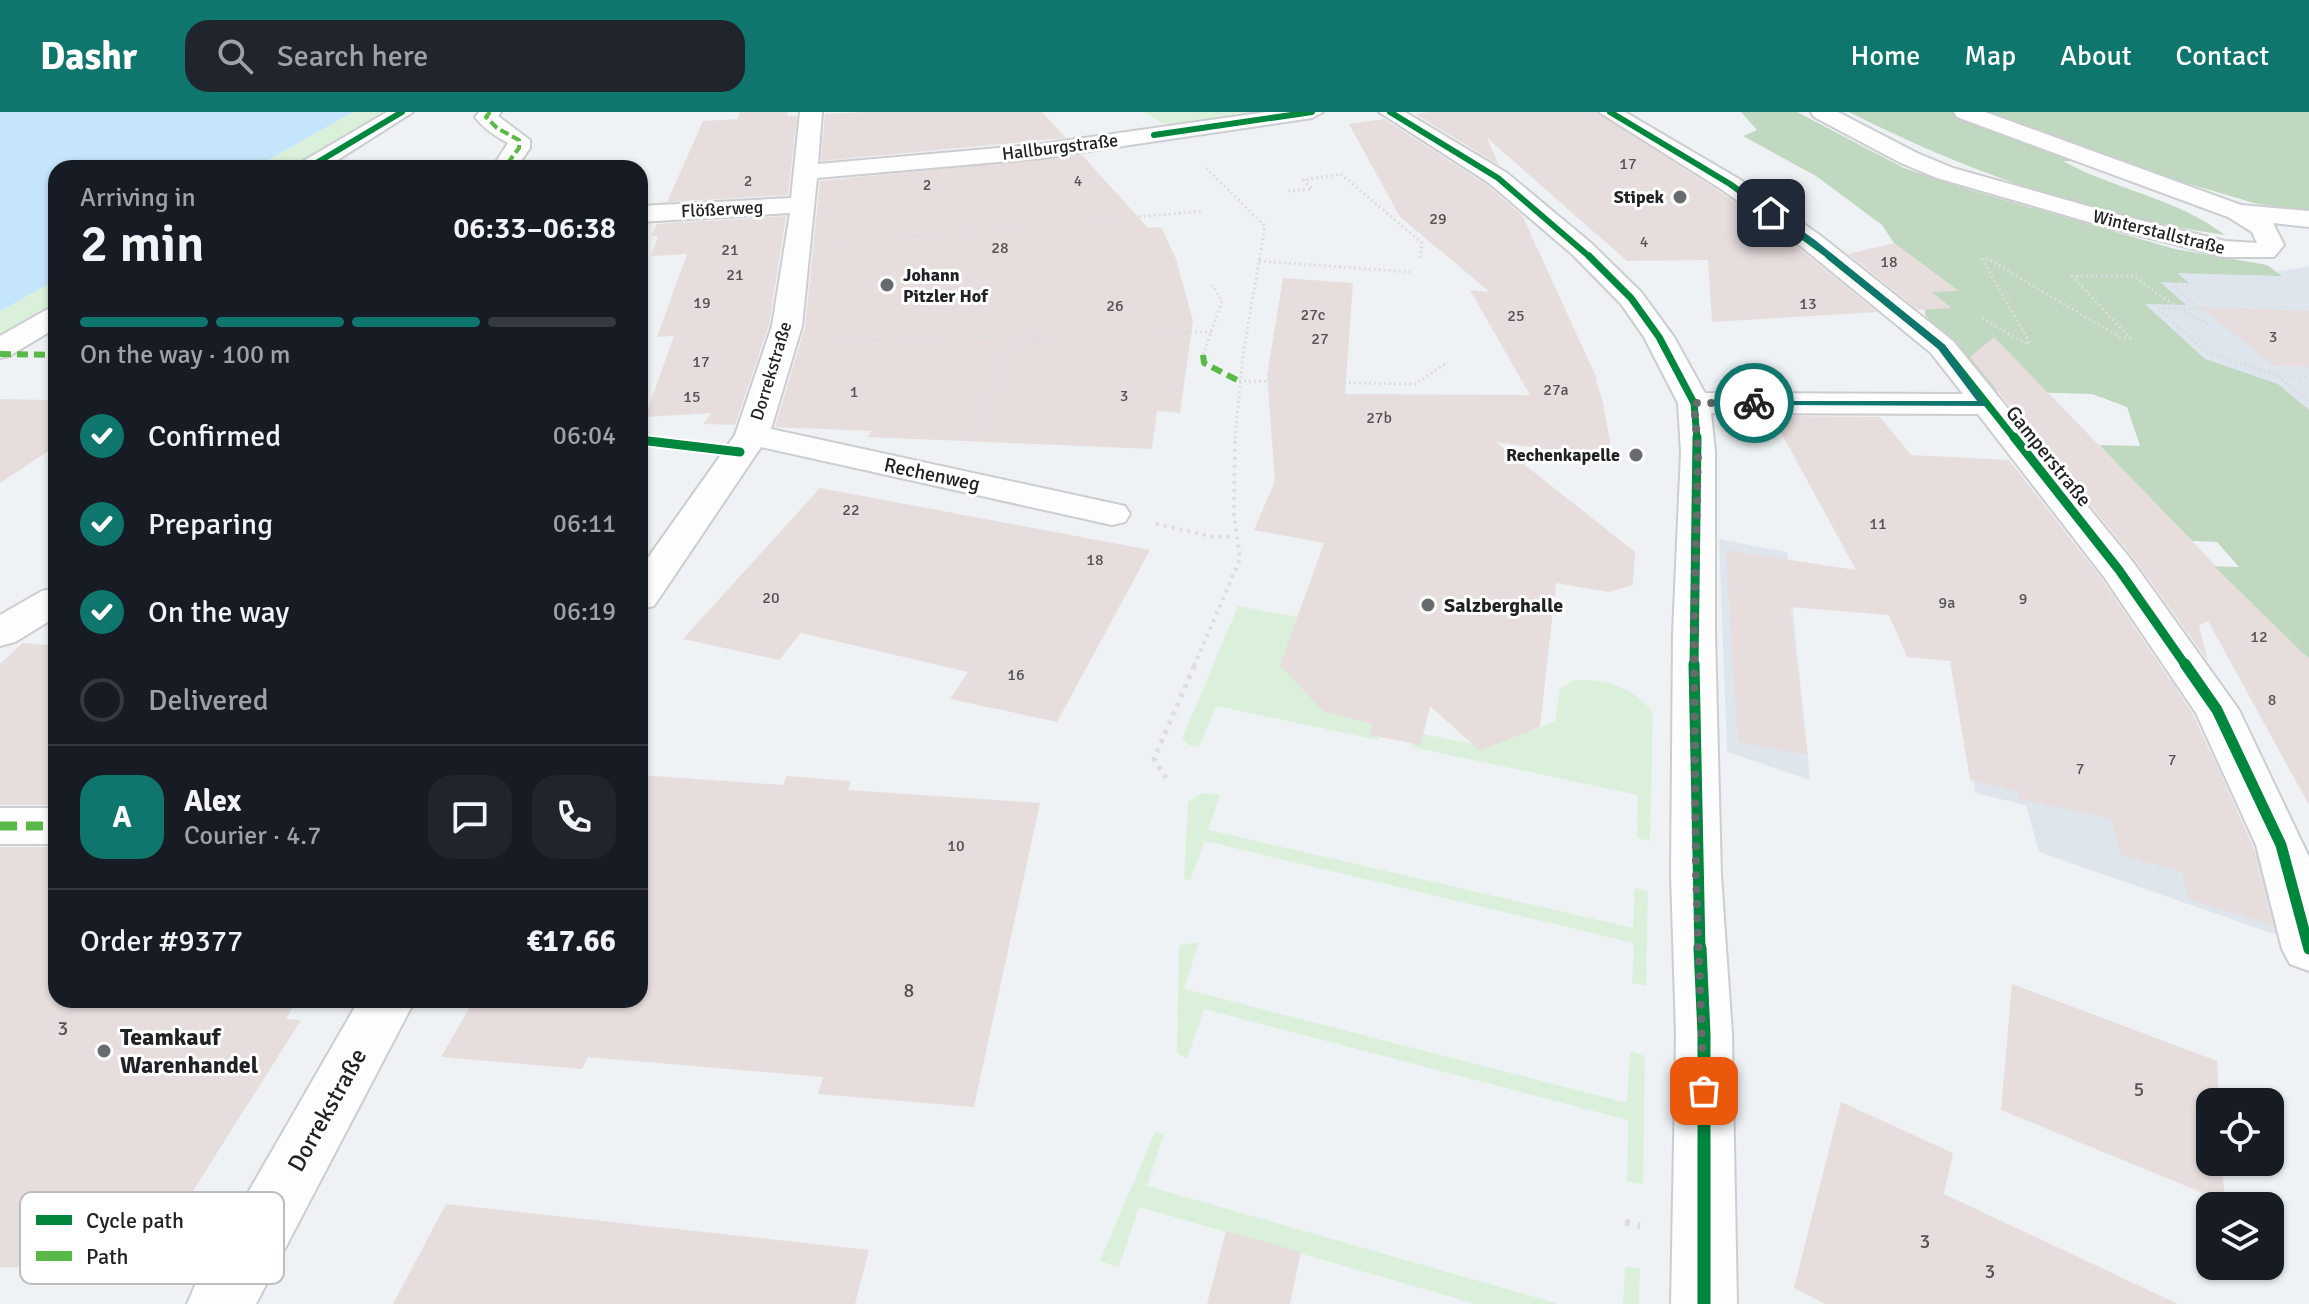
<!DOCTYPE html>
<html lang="en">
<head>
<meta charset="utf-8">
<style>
  body { margin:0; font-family:Signika,sans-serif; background:#20242c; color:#f1f3f6; height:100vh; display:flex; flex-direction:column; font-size:30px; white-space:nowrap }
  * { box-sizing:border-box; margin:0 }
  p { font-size:26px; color:#9ea1a6 }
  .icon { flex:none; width:44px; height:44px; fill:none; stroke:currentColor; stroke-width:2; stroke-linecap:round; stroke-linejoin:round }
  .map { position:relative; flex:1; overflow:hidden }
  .side { position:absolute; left:48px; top:48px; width:600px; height:848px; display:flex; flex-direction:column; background:#171b24; border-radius:24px; box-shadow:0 2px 6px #0004 }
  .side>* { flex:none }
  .tools { position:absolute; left:2196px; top:976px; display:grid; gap:16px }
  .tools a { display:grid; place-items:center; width:88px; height:88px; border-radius:16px; background:#171b24; box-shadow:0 2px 6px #0004; font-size:40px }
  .pin { position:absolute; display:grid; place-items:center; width:68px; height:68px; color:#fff; margin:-34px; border-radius:16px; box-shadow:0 4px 12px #0006 }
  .courier { position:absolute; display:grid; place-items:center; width:80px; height:80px; margin:-40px; border:6px solid #0f766e; border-radius:50%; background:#fff; color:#222; box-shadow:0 2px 10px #0007 }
  .overview em { font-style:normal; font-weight:600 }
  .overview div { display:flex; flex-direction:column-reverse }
  .overview { display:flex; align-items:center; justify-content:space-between; height:136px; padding:0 32px }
  h1 { font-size:52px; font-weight:600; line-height:60px }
  .bar { display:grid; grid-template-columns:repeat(4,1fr); gap:12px 8px; align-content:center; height:96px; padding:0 32px }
  .bar i { height:10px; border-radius:6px; background:#363941 }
  .bar .active { background:#0f766e }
  .bar p { grid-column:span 4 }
  .line { display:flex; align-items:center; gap:20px; padding:0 32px; border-top:2px solid #363941 }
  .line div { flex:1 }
  .round { display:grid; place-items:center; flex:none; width:84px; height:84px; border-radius:24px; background:#20242c }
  ol { padding:0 32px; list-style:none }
  li { display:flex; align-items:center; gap:24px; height:88px }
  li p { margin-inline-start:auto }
  li .icon { padding:8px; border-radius:50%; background:#0f766e; color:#fff; stroke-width:4 }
  li:last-child { color:#9ea1a6 }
  li i { width:44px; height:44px; border:4px solid #363941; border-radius:50% }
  header { display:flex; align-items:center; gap:48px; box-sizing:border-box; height:112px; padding:0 40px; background:#0f766e; color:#fff }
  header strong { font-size:38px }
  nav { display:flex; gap:44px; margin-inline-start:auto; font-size:28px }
  .search { width:560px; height:72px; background:#20242c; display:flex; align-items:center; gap:20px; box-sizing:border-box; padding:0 28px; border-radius:24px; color:#9ea1a6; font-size:30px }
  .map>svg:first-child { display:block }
</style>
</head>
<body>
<header>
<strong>Dashr</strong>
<div class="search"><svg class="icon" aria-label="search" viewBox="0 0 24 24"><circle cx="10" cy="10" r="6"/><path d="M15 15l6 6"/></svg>Search here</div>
<nav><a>Home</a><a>Map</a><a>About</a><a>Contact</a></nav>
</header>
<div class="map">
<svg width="2309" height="1192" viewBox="0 0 2309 1192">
  <rect width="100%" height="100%" fill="#eff2f5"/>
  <path fill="#dee5ed" d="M2100 154 2262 162 2309 154V304L2202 247Z
    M1719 427 1787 440 1810 668 1727 640Z
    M1958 550 2172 568 2215 648 2262 756 2277 823 2039 740 2026 693 1975 681Z"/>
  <path fill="#daf0da" d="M353 0H389L293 56H254Z
    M1144 0H1273L1174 12 1162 11Z
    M56 168V195L0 228V199Z
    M1238 494 1298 505 1373 612 1370 622 1379 625 1378 628 1216 594 1199 635 1189 633 1182 627Z
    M1574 568C1606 567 1632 574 1653 600L1650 729 1637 726 1638 683 1412 635V631L1421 633 1424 622 1473 632 1480 639 1555 609 1560 577Z
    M1202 681 1220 683 1208 718 1633 816 1635 776 1648 779 1646 874 1632 871 1634 831 1205 729 1190 768 1184 767 1188 690Z
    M1199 830 1184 877 1627 991 1630 939 1645 944 1643 1072 1627 1069 1628 1008 1204 897 1187 947 1177 941 1179 833Z
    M1155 1020 1164 1022 1147 1074 1559 1192H1476L1139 1095 1119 1155 1100 1149Z
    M1625 1155 1640 1156 1639 1192H1623Z"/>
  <path fill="#bfd8bf" d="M1741 0H1797L1904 56 1970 78 2175 137 2267 153 2282 164 2177 161 2189 171 2160 170 2186 193 2145 192 2205 247 2278 272 2309 298V547L2205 454 2239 455 2217 430 2192 429 2099 333 2140 334 2127 295 2092 282 1995 279 1925 203V197L1950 195 1931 180 1957 178 1894 131 1882 113 1816 64 1743 24 1757 18Z
    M1849 0H2309V100L2254 91 2115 50 2063 49C2115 78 2177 86 2225 123 2093 105 1968 60 1849 0Z"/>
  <path fill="#c4e5fb" d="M0 0H353L254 56H56V168L0 199Z"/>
  <path fill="#e7dddd" d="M740 0H788L787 4H797L788 83 667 90 703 9 738 7Z
    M866 0H1042L1066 26 821 49 825 2Z
    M1431 0H1596L1719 79 1801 138 1877 200 1712 210 1708 148 1627 149 1487 26 1499 53 1415 2Z
    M1384 7 1487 73 1522 103 1598 269 1595 266 1603 290 1613 347 1496 330 1635 440 1633 473 1609 480 1556 471 1540 615 1480 639 1430 594 1421 633 1370 623 1373 612 1324 600 1280 553 1324 431 1254 418 1275 369 1267 263 1283 166 1353 171 1345 282 1530 283 1470 178 1490 180 1400 105 1349 12Z
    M1082 43 1148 116 1161 115 1176 147 1193 209 1180 301 1157 299 1152 337 867 325 872 319 775 315 805 215 820 69Z
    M786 104 769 213 735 313 703 312 712 301 645 305 674 224 657 225 687 142 651 144 658 124H651L657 112Z
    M1894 131 1958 179 1931 180 1951 196 1918 198 1848 142Z
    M2200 195 2309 199V255L2274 254Z
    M1994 225 2217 455 2214 454 2309 547V693L2208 509 2199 513 2208 549 2135 448 1970 245Z
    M0 287 56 288V334L0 371Z
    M1772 304 1880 305 1911 343 2009 348 2102 467 2193 602 2253 734 2273 813 2189 788 2182 760 2121 743 2111 707 2019 687 2018 679 1970 668 1950 549 1907 545 1889 503 1790 495 1808 643 1738 630 1726 438 1856 458Z
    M820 376 1150 438 1057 610 950 587 968 560 801 521 779 548 683 527Z
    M23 531 56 534V693H0V552Z
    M640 663 783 673 787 664 851 669 848 678 1040 691 974 995 818 982 823 965 588 945 582 957 441 945 474 888H640Z
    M0 735H56V888H297L286 907 301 908 186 1090 137 1087 92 1158 0 1155Z
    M2012 872 2217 949 2219 990H2210V1050H2222L2225 1090 2001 998Z
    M1841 990 1953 1041 1944 1082 2178 1192H1825L1794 1176Z
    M446 1092 869 1138 855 1192H393Z
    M1226 1119 1301 1140 1290 1192H1207Z"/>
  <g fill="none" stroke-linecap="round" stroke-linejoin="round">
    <g stroke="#cccdd0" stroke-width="4">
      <path id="minor" d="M387 0H413L325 56H296L300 51Z
        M479 0H501L498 4 530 28V36L516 56H492L508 31C495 24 484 17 475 5Z
        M800 0H822L818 52 1042 32 1267 0H1323L1312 6 1042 46 817 66 802 214 771 317 1125 394 1130 402 1125 410 1112 413 761 335 654 494 640 497V457L735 323 772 214 790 101 640 110V94L791 86Z
        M1379 0H1405L1507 61 1591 131 1641 180 1674 225 1705 281 1963 282 1931 241 1803 136 1721 77 1599 0H1625L1739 67 1821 124 1953 229 2133 450 2239 598 2309 745V859L2290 852 2282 837 2256 733 2196 601 2104 465 1978 302 1711 301 1715 340V522L1721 763 1732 922 1737 1192H1671L1676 922 1671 763 1673 522 1681 340 1678 291 1644 225 1621 192 1573 143 1489 71Z
        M1811 0H1838L1917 41 1953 56 2123 104 2225 129 2257 131 2252 120 2228 105 1957 5 1954 0H1985L2241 93 2309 99V115L2273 111 2284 133 2274 145H2225L2106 115 1937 66 1901 51 1814 5Z
        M56 195V216L11 243 0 246V224L46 198Z
        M56 476V505L15 530 0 534V503L42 479Z
        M0 696H56V732H0Z
        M359 888H415L256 1192H187L197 1169Z"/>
    </g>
    <path stroke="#dbddde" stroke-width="3" stroke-dasharray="2 3" stroke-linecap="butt" d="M1206 56 1265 114 1243 243 1235 327
      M1288 79 1312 77 1303 68 1341 62 1422 131 1420 147
      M845 131 1203 99
      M1259 149 1410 160
      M2188 174H2173L2200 197 2157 196 2206 240 2278 264 2309 289
      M1982 206 2024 231H2030L1982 147H1988L2121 226H2130L2072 164H2134L2177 196 2211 213
      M835 229 1214 220
      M1203 243 1222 189 1212 173
      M2279 264 2309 265
      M1239 269 1415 272 1445 252
      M968 322 979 319 1011 232 1050 230 1049 222"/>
    <path stroke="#dbddde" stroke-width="4" stroke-dasharray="3 5" stroke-linecap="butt" d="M1156 412 1215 425H1234
      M1194 554 1240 447 1234 402 1235 325"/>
    <path stroke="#dbddde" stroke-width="5" stroke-dasharray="4 6" stroke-linecap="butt" d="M1166 666 1154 647 1195 552"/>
    <path stroke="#dbddde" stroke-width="7" stroke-dasharray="5 8" stroke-linecap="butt" d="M1625 1110 1640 1114"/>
    <use href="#minor" fill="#fdfdfe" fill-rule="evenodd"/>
    <path stroke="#58b947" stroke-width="4" stroke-dasharray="9 4" stroke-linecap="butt" d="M490 0 486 5 497 16 519 28V36L504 56"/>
    <path stroke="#58b947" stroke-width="6" stroke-dasharray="11 6" stroke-linecap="butt" d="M0 242 56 243
      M1203 243 1204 251 1239 269"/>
    <path stroke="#58b947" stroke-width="9" stroke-dasharray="17 9" stroke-linecap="butt" d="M0 714H56"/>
    <g stroke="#fff" stroke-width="9">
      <path id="cycleway-far4" d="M1390 0 1498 66 1591 146
        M1610 0 1730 72 1832 146
        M1154 23 1312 0
        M308 56 402 0"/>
    </g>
    <g stroke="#fff" stroke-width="10">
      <path id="cycleway-far3" d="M1589 144 1631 186 1659 225 1694 291 1697 327
        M1829 144 1942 235 2015 327"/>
    </g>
    <g stroke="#fff" stroke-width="13">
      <path id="cycleway-far2" d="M2014 325 2119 458 2186 554
        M640 328 740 340
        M1694 554 1697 325"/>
    </g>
    <g stroke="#fff" stroke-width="16">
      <path id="cycleway-far1" d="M1694 552 1700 838
        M2185 552 2217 598 2281 733 2309 837"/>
    </g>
    <g stroke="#fff" stroke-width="18">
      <path id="cycleway" d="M1700 836 1704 922V1192"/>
    </g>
    <use href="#cycleway-far4" stroke="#00873e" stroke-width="6"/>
    <use href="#cycleway-far3" stroke="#00873e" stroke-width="7"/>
    <use href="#cycleway-far2" stroke="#00873e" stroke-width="9"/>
    <use href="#cycleway-far1" stroke="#00873e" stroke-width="11"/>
    <use href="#cycleway" stroke="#00873e" stroke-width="13"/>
  </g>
  <path fill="#0f766e" d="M1769 99H1774L1815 128 1945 233 1988 294 1751 293 1754 289H1977L1938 237 1809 131 1769 103Z"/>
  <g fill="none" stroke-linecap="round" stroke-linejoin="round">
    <path stroke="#686b6e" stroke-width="8" stroke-dasharray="0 14.4" d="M1704 979 1696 763 1694 522 1698 340 1694 291H1754"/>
  </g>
  <g fill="#686b6e" stroke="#fff" stroke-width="3">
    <circle cx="1680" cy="85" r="8"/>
    <circle cx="887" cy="173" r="8"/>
    <circle cx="1636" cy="343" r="8"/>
    <circle cx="1428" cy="493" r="8"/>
    <circle cx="104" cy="939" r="8"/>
  </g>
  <g text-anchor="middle" stroke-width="6" stroke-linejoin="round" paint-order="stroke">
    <g font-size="16" fill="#535254">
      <text x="1628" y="57">17</text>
      <text x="748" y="74">2</text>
      <text x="1078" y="74">4</text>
      <text x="927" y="78">2</text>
      <text x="1438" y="112">29</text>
      <text x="1644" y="135">4</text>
      <text x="1000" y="141">28</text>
      <text x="730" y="143">21</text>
      <text x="1889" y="155">18</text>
      <text x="735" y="168">21</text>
      <text x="702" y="196">19</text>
      <text x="1808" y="197">13</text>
      <text x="1115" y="199">26</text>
      <text x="1313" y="208">27c</text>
      <text x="1516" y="209">25</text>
      <text x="2273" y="230">3</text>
      <text x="1320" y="232">27</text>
      <text x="701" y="255">17</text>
      <text x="1556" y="283">27a</text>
      <text x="854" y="285">1</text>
      <text x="1124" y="289">3</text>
      <text x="692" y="290">15</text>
      <text x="1379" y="311">27b</text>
      <text x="851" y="403">22</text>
      <text x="1878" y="417">11</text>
      <text x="1095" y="453">18</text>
      <text x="771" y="491">20</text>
      <text x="2023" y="492">9</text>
      <text x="1947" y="496">9a</text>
      <text x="2259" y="530">12</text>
      <text x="1016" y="568">16</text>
      <text x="2272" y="593">8</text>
      <text x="2172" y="653">7</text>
      <text x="2080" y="662">7</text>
      <text x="956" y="739">10</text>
    </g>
    <g font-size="18" fill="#202225" stroke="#fff">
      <text transform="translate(1060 35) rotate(-7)" y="6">Hallburgstraße</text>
      <text transform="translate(722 97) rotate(-3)" y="6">Flößerweg</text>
      <text transform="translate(2159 120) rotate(14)" y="6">Winterstallstraße</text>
      <text transform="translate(771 259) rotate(-73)" y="6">Dorrekstraße</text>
    </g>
    <g font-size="18" font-weight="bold" fill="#202225" stroke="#fff" text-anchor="end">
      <text x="1664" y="91">Stipek</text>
      <text x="903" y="169" text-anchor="start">Johann<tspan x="903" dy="21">Pitzler Hof</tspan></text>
      <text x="1620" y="349">Rechenkapelle</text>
    </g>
    <g font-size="20" fill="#202225" stroke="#fff">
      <text transform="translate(2049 344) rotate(51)" y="7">Gamperstraße</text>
      <text transform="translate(932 362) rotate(12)" y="7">Rechenweg</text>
    </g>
    <g font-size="20" font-weight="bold" fill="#202225" stroke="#fff" text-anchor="start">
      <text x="1444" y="500">Salzberghalle</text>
    </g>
    <g font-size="20" fill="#535254">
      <text x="909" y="885">8</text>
      <text x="63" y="923">3</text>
      <text x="2139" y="984">5</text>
      <text x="1925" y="1136">3</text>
      <text x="1990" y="1166">3</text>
    </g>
    <g font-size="24" font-weight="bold" fill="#202225" stroke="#fff" text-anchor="start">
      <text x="120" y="933">Teamkauf<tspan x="120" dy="28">Warenhandel</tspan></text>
    </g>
    <g font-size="24" fill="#202225" stroke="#fff">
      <text transform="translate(327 998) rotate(-61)" y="8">Dorrekstraße</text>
    </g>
  </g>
  <rect x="20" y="1080" width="264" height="92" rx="12" fill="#fff" stroke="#bcbdbe" stroke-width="2"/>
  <rect x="36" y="1103" width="36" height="10" fill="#00873e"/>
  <rect x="36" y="1139" width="36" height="10" fill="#58b947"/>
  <g font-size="22" fill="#202225">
    <text x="86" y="1116">Cycle path</text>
    <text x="86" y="1152">Path</text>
  </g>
</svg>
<div class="tools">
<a><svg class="icon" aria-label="locate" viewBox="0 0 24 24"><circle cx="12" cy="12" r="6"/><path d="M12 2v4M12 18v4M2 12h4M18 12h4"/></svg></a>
<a><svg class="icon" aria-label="layers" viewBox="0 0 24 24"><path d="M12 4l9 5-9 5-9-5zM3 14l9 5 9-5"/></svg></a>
</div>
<div class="pin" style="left:1704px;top:979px;background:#ea580c"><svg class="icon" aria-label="bag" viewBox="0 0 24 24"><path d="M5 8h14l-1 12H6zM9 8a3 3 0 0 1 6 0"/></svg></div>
<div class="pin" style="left:1771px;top:101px;background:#1f2937"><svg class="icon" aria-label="home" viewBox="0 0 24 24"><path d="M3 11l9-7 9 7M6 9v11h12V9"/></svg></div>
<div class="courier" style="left:1754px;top:291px"><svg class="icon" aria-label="bike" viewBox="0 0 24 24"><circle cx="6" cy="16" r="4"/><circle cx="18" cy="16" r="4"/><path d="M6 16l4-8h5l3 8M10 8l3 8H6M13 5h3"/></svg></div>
<section class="side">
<div class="overview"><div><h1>2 min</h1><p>Arriving in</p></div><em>06:33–06:38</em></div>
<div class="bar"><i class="active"></i><i class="active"></i><i class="active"></i><i></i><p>On the way · 100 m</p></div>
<ol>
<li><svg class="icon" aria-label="check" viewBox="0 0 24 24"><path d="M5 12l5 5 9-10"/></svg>Confirmed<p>06:04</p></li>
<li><svg class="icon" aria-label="check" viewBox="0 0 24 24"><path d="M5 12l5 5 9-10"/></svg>Preparing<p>06:11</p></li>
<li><svg class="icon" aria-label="check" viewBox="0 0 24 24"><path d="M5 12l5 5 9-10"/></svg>On the way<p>06:19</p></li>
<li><i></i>Delivered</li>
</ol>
<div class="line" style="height:144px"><b class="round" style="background:#0f766e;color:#fff">A</b><div><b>Alex</b><p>Courier · 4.7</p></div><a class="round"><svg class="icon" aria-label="chat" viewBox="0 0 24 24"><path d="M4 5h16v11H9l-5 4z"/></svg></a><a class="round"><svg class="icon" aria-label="phone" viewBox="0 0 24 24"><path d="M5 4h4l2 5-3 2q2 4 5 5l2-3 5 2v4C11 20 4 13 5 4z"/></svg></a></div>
<div class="line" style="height:104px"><div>Order #9377</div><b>€17.66</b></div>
</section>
</div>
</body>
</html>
